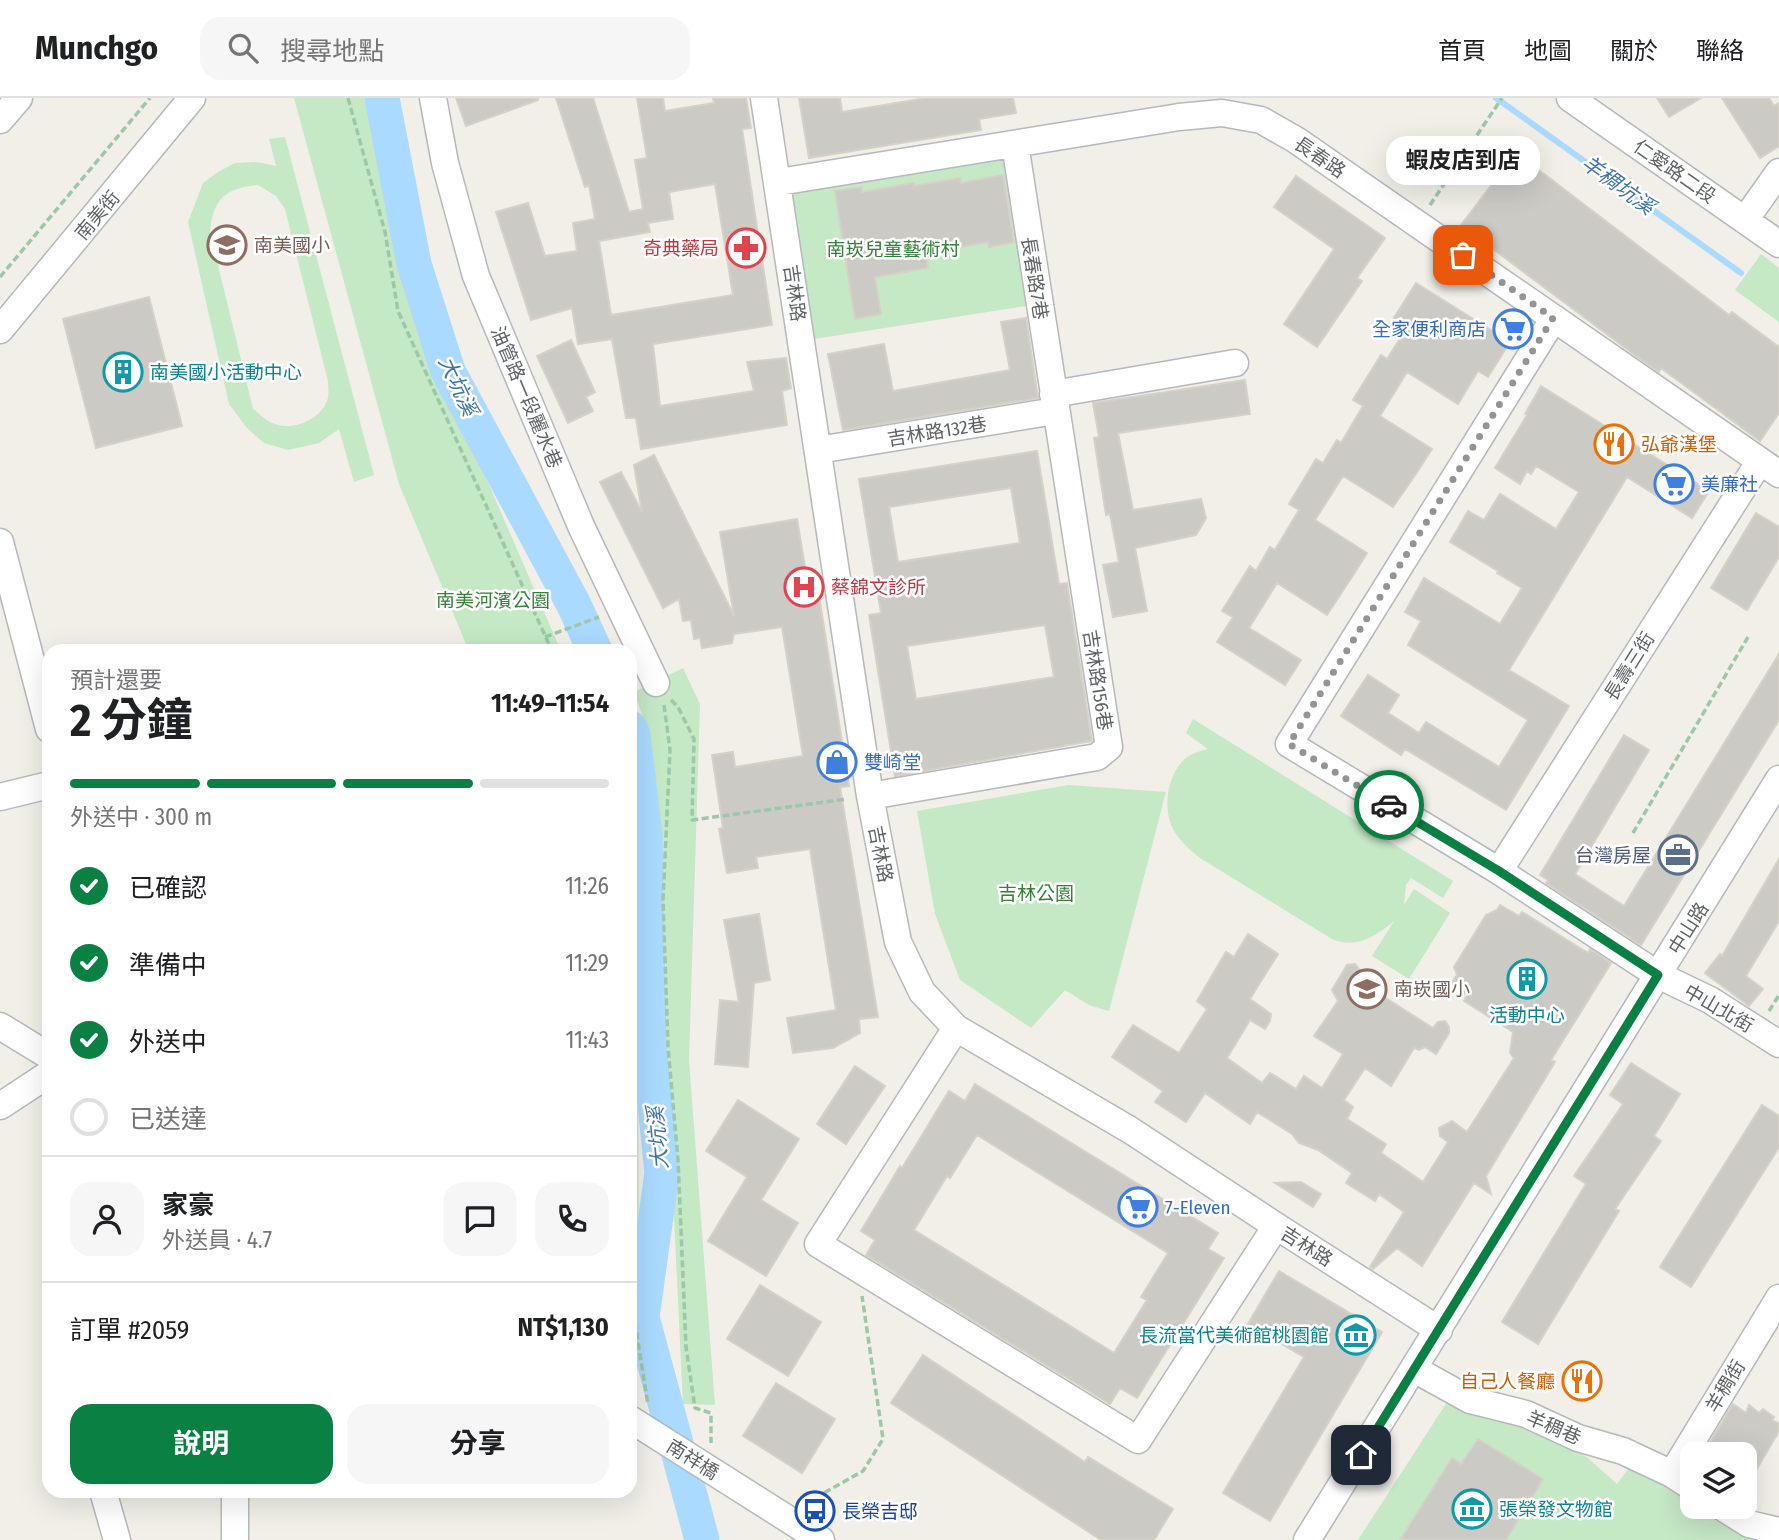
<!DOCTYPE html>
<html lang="zh-TW">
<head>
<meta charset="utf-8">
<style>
  body { margin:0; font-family:"Fira Sans Condensed","Noto Sans TC",sans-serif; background:#f6f6f6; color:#202124; height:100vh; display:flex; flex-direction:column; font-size:26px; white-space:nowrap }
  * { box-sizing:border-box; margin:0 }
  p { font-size:23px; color:#757577 }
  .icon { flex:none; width:38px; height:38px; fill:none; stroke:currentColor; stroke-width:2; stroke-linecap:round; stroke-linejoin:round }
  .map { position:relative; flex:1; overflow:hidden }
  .drawer { position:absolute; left:42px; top:546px; width:595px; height:854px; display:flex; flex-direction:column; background:#fff; border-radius:21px; box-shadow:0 7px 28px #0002 }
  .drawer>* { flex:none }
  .controls { position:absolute; left:1680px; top:1344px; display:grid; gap:14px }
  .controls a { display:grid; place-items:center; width:77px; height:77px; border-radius:14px; background:#fff; box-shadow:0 7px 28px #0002; font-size:35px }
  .pin { position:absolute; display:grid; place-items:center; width:60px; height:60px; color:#fff; margin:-30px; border-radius:14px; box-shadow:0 4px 10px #0006 }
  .courier { position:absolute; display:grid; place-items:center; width:70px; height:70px; margin:-35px; border:5px solid #0b8043; border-radius:50%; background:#fff; color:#222; box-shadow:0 2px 9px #0007 }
  .bubble { position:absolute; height:49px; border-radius:21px; background:#fff; box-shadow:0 7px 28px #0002; font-size:23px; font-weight:700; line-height:49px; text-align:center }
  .summary em { font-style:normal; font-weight:700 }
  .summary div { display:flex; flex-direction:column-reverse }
  .summary { display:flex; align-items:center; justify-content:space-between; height:119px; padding:0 28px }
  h1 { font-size:46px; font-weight:700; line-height:52px }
  .bar { display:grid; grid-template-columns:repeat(4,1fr); gap:10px 7px; align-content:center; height:84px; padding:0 28px }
  .bar i { height:9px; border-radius:5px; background:#e0e0e0 }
  .bar .active { background:#0b8043 }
  .bar p { grid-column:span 4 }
  .line { display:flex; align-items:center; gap:18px; padding:0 28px; border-top:2px solid #e0e0e0 }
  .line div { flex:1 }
  .round { display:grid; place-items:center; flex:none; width:74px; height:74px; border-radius:21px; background:#f6f6f6 }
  ol { padding:0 28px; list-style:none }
  li { display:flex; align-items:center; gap:21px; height:77px }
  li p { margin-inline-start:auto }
  li .icon { padding:7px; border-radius:50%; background:#0b8043; color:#fff; stroke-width:4 }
  li:last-child { color:#757577 }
  li i { width:38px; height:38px; border:4px solid #e0e0e0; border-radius:50% }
  .cta { display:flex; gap:14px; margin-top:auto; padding:14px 28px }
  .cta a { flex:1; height:80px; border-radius:21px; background:#0b8043; color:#fff; font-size:28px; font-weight:700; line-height:80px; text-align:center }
  .cta a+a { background:#f6f6f6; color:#202124 }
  header { display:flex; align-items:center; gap:42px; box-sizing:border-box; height:98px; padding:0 35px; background:#fff; border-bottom:2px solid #e0e0e0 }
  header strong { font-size:33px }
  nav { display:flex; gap:38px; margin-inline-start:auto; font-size:24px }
  .search { width:490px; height:63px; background:#f6f6f6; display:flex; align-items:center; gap:18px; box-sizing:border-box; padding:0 24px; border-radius:21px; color:#757577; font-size:26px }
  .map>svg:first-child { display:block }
</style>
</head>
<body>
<header>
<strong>Munchgo</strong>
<div class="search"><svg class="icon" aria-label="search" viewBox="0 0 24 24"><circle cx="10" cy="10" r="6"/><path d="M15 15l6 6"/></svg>搜尋地點</div>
<nav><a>首頁</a><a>地圖</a><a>關於</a><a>聯絡</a></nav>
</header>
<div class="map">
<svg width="1779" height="1442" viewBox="0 0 1779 1442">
  <rect width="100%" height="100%" fill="#f1efe8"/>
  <path fill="#c5e8c5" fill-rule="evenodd" d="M294 0H364L445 285 561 553H469L399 386Z
    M285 39 374 377 354 384 339 331 319 345 288 352 264 345 247 330 229 306 188 124 203 85 218 74 235 65 257 64 276 68 269 41ZM258 87 276 98 285 111 328 283C328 288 329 295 328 300 322 322 292 334 272 325 265 322 259 315 253 311L210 134C213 101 225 90 258 87Z
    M1007 54 1032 207 814 241 790 89Z
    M1761 156 1779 170V224L1735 192Z
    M683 570 700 606 689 962 715 1307 683 1306 651 642 634 594Z
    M1193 621 1453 783 1443 800 1411 780 1406 787 1404 807 1414 791 1450 815 1409 881 1372 858 1394 823C1375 839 1356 851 1332 841L1200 760C1191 753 1183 746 1176 736 1161 714 1166 676 1187 659 1193 655 1201 653 1208 651L1186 635Z
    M1069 687 1166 694 1109 913 1089 907 1065 892 1031 930 960 882 935 816 917 713Z
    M630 755 633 769 638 964 639 1211H630Z
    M1451 1298 1534 1328 1588 1360 1617 1386 1632 1366 1692 1403V1409H1702L1756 1442H1358Z"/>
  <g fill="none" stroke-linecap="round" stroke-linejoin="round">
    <path stroke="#aadaff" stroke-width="6" d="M1496 0 1741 175"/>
    <path stroke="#aadaff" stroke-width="35" d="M382 0 414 166 448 273 574 507 595 553
      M630 630 633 637 645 737 649 948 662 1075 642 1219 702 1442"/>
  </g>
  <path fill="#cccac5" stroke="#d6d1c6" stroke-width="2" fill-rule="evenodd" d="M456 0H538V2L466 28Z
    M556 0H593L629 114 643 111 635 62 647 60 637 0H663L665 13 714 5 713 0H746L751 30 742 31 772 227 653 246 660 308 754 293 747 264 786 260 791 290 782 293 787 327 641 351 636 320H626L612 241 578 246 572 210 531 222 496 114 528 105 545 158 577 153 573 125 595 121 589 87 585 89ZM715 86 733 197 611 217 599 143 650 134 648 125 673 121 669 94Z
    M799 0H840L842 14 926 0H1013L1016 15 979 21 981 32 809 60Z
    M1657 0H1701L1669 19Z
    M1722 0H1769L1774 8 1779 5V48L1760 60Z
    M1510 50 1729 217 1732 214 1779 249V315L1760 343 1661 270 1659 274 1632 255 1461 127 1496 81 1490 76Z
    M1003 77 1014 144 989 149 988 144 926 155 928 170 875 179 881 216 855 221 835 93 862 89V94L914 85V88L960 80 961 85Z
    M1296 78 1385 140 1357 180 1362 183 1317 249 1284 226 1334 151 1274 109Z
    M1416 185 1510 244 1488 279 1478 273 1458 306 1407 274 1380 318 1432 351 1416 376 1393 409 1343 378 1315 422 1367 455 1352 479 1327 517 1277 485 1249 530 1301 562 1285 587 1217 544 1233 519 1222 513 1250 468 1256 473 1270 449 1275 452 1299 412 1289 406 1316 361 1323 365 1337 342 1341 345 1363 308 1353 302 1381 257 1387 261 1408 228 1394 220Z
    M149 199 182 328 96 350 63 221Z
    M1026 220 1038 300 843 332 828 256 884 246 893 293 1010 272 1001 224Z
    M571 242 595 294 586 299 593 313 568 325 537 258Z
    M1245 282 1250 316 1118 335 1133 412 1201 401 1206 420 1196 437 1135 450 1147 513 1113 519 1103 467 1119 464 1110 416 1106 417 1094 340 1099 339 1093 305Z
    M1541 288 1709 393 1692 420 1627 379 1509 572 1569 608 1506 712 1405 651 1401 657 1341 618 1368 577 1399 597 1388 615 1419 635 1426 624 1499 669 1528 622 1408 547 1421 523 1405 514 1424 480 1500 526 1522 490 1497 475 1498 473 1450 444 1468 413 1484 422 1500 396 1556 431 1579 394 1536 368 1531 376 1527 373 1520 386 1495 370 1527 317 1525 316Z
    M1037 353 1059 486 1067 485 1092 643 895 678 869 517 881 515 859 381ZM1011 390 1020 445 898 464 889 409ZM1045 527 1054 579 916 601 907 548Z
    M654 357 734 518 720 434 797 421 808 487 817 485 849 688 840 689 878 919 859 921 860 935 833 950 793 955 787 920 836 912 810 751 756 759 758 770 727 775 719 731 723 730 712 657 733 654 735 669 803 658 782 529 734 536 732 545 702 550 700 540 694 541 691 522 683 523 679 501 663 510 600 384 621 374 642 414 634 367Z
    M1756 415 1779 429V459L1747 512 1711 490Z
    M1779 556V622L1641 847 1546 785 1548 782 1540 777 1624 637 1649 652 1575 776 1624 808Z
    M1779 761V823L1746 878 1763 891 1749 908 1705 875 1720 856 1722 858Z
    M1500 807 1519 818 1522 814 1588 855 1590 851 1611 865 1551 962 1555 964 1486 1078 1491 1096 1474 1085 1422 1168 1397 1150 1373 1171 1370 1169 1404 1114 1379 1096 1375 1103 1346 1085 1352 1075 1318 1052 1299 1045 1292 1036 1257 1014 1250 1026 1205 995 1186 1024 1155 1004 1163 993 1112 959 1133 927 1179 955 1207 911 1197 903 1226 854 1234 859 1248 836 1278 856 1250 901 1271 916 1270 923 1265 931 1250 922 1227 960 1262 985 1270 975 1296 991 1304 978 1322 990 1343 956 1314 938 1338 903 1332 892 1347 867 1355 866 1362 875 1357 882 1433 930 1438 924 1445 923 1449 929V935L1436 956 1425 949 1419 952 1414 950 1391 988 1365 970 1344 1002 1353 1009 1347 1021 1386 1046 1381 1055 1423 1084 1448 1044 1440 1038 1439 1030 1452 1023 1467 1034 1514 960 1510 955 1513 934 1464 903 1467 897 1451 886 1457 877 1454 869 1486 817 1497 812Z
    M759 816 770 882 754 885 748 969 715 966 720 902 739 904 724 822Z
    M1631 965 1680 996 1654 1038 1661 1043 1615 1111 1619 1113 1538 1246 1502 1224 1586 1086 1574 1078 1623 1006 1610 997Z
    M855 968 885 988 846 1046 817 1026Z
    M975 986 1218 1135 1208 1151 1224 1160 1137 1300 1120 1290 1110 1306 866 1157 875 1142 861 1133 900 1068 902 1070 949 993 965 1003ZM977 1037 1168 1155 1141 1199 1147 1202 1114 1255 914 1132 947 1078 950 1080Z
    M738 1002 799 1041 761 1102 798 1125 766 1178 708 1143 747 1079 706 1053Z
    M1762 1007 1779 1018V1049L1691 1189 1660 1169Z
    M1301 1084 1321 1096 1313 1109 1275 1085Z
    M1279 1173 1382 1234 1270 1423 1223 1395 1304 1259 1248 1226Z
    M760 1187 821 1224 788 1278 727 1241Z
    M923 1257 1085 1364 1088 1359 1173 1411 1154 1442H1101L891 1305Z
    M776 1285 835 1321 802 1375 743 1338Z
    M1733 1306 1746 1315 1749 1307 1759 1315 1763 1311 1774 1319 1772 1322 1779 1326V1333L1745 1391V1356H1703Z
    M1478 1341 1543 1381 1506 1442H1400L1452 1360 1461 1366Z"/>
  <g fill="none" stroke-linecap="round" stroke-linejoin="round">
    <g stroke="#b5b8bc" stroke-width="29">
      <path id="minor" d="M433 0 445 65 476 178 581 428 656 585
        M764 0 870 698 898 844 922 894 956 930 1130 1032 1276 1128 1439 1232
        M1570 0 1779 146
        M0 22 19 0
        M779 84 1179 19 1222 15 1261 22 1296 42 1779 376
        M1745 122 1779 74
        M1554 220 1289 646 1499 773 1658 877 1710 902 1779 946
        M0 232 192 0
        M1053 296 1235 265
        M818 352 1055 313
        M0 444 49 631
        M870 698 1097 659 1109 649 1015 46
        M0 699 49 687
        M1499 773 1760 363
        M0 928 49 958
        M956 930 818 1146 1138 1342 1276 1128
        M0 1008 49 976
        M1414 1271 1470 1302 1526 1316 1578 1340 1623 1353 1672 1376 1692 1389
        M630 1321 821 1442
        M1672 1376 1779 1200
        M103 1393 117 1442
        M1722 1409 1749 1426 1779 1433
        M235 1442V1393
        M1307 1442 1779 681"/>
    </g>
    <path stroke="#9cc7a9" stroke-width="3.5" stroke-dasharray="7 3.5" stroke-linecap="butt" d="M348 0 385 134 398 213 552 553
      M1430 107 1502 0
      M0 179 150 0
      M545 539 599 519
      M671 602 678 609 694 641 692 722 847 701
      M664 607 670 652 663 802 668 949 678 1062 686 1249 695 1310 711 1315V1345
      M1633 735 1748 539
      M1769 913 1779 897
      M630 1193 648 1307
      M806 1405 863 1373 883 1341 862 1198"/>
    <use href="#minor" stroke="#fff" stroke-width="26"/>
  </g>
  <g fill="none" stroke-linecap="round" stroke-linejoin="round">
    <path stroke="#929495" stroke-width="7" stroke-dasharray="0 12.6" d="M1389 707 1289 646 1553 220 1463 157"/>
    <path stroke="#0b8043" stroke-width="9" d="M1361 1357 1658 877 1499 773 1389 707"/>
  </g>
  <defs>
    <g id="school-ring" transform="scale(2.0125)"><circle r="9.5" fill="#fff" stroke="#8d6e63" stroke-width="1.5"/><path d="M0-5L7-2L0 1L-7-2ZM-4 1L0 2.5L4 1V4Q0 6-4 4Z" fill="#8d6e63"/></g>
    <g id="pharmacy-ring" transform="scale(2.0125)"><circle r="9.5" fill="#fff" stroke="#e0444e" stroke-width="1.5"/><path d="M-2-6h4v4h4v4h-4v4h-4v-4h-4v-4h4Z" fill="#e0444e"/></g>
    <g id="supermarket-ring" transform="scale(2.0125)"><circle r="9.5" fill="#fff" stroke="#3f7fe0" stroke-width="1.5"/><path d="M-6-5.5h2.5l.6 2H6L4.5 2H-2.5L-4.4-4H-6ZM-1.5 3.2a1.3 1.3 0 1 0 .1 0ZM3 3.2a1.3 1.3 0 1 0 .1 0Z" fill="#3f7fe0"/></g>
    <g id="building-ring" transform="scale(2.0125)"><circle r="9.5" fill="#fff" stroke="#0f9aa8" stroke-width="1.5"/><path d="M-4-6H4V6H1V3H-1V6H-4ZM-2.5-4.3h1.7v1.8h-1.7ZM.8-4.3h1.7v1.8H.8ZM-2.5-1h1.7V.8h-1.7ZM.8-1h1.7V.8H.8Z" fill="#0f9aa8"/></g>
    <g id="restaurant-ring" transform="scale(2.0125)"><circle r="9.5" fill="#fff" stroke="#e8710a" stroke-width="1.5"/><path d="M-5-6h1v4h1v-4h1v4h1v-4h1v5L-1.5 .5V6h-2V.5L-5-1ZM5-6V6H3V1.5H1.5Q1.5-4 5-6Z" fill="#e8710a"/></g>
    <g id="hospital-ring" transform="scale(2.0125)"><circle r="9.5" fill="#fff" stroke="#e0444e" stroke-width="1.5"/><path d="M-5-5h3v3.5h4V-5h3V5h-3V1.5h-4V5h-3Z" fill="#e0444e"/></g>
    <g id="shop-ring" transform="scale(2.0125)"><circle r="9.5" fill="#fff" stroke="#3f7fe0" stroke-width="1.5"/><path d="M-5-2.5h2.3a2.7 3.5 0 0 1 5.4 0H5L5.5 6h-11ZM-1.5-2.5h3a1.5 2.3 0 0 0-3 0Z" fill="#3f7fe0"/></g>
    <g id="office-ring" transform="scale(2.0125)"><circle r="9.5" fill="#fff" stroke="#5c6f8a" stroke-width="1.5"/><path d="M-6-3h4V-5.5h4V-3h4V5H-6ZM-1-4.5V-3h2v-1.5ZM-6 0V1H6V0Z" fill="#5c6f8a"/></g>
    <g id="museum-ring" transform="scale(2.0125)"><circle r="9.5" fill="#fff" stroke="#0f9aa8" stroke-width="1.5"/><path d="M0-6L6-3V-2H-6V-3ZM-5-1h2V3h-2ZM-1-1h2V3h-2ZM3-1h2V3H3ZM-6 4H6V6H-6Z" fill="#0f9aa8"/></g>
    <g id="bus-ring" transform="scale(2.0125)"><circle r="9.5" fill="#fff" stroke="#1a4fb4" stroke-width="1.5"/><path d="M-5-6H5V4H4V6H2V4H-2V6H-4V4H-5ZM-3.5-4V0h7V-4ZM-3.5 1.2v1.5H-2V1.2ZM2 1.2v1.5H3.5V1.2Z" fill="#1a4fb4"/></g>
  </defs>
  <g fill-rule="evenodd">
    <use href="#school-ring" x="227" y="147"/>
    <use href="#pharmacy-ring" x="746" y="150"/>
    <use href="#supermarket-ring" x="1513" y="231"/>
    <use href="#building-ring" x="123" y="274"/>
    <use href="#restaurant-ring" x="1614" y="346"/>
    <use href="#supermarket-ring" x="1674" y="386"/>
    <use href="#hospital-ring" x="804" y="489"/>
    <use href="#shop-ring" x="837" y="664"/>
    <use href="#office-ring" x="1678" y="757"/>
    <use href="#building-ring" x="1527" y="881"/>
    <use href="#school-ring" x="1367" y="891"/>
    <use href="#supermarket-ring" x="1138" y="1109"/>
    <use href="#museum-ring" x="1356" y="1237"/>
    <use href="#restaurant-ring" x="1582" y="1283"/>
    <use href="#museum-ring" x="1472" y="1411"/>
    <use href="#bus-ring" x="815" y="1413"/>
  </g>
  <g text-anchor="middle" stroke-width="5" stroke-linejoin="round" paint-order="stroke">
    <g font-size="19" fill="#5f6368" stroke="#fff">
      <text transform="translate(1320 59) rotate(34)" y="7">長春路</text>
      <text transform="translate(1675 73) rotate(35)" y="7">仁愛路二段</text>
      <text transform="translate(97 117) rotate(-50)" y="7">南美街</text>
      <text transform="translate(1035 180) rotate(81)" y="7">長春路7巷</text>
      <text transform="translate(795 195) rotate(82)" y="7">吉林路</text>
      <text transform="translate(527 299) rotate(67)" y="7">油管路一段麗水巷</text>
      <text transform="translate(937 333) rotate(-9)" y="7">吉林路132巷</text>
      <text transform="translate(1629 568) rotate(-58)" y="7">長壽三街</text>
      <text transform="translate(1098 582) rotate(81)" y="7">吉林路156巷</text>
      <text transform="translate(881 756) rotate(79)" y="7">吉林路</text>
      <text transform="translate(1688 830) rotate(-58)" y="7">中山路</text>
      <text transform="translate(1719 910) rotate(30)" y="7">中山北街</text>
      <text transform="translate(1307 1148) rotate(32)" y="7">吉林路</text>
      <text transform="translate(1725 1288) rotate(-59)" y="7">羊稠街</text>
      <text transform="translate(1554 1329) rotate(23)" y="7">羊稠巷</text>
      <text transform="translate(693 1361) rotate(32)" y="7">南祥橋</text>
    </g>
    <g font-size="19" fill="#785e54" stroke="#fff" text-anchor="start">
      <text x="254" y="154">南美國小</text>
      <text x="1394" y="898">南崁國小</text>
    </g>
    <g font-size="19" fill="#be3a42" stroke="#fff" text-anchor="end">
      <text x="719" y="157">奇典藥局</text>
      <text x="831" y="496" text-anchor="start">蔡錦文診所</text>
    </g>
    <g font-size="19" fill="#348238" stroke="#fff">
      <text x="893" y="158">南崁兒童藝術村</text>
      <text x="493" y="509">南美河濱公園</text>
      <text x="1036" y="802">吉林公園</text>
    </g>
    <g font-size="19" fill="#366cbe" stroke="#fff" text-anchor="start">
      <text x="1486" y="238" text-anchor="end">全家便利商店</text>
      <text x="1701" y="393">美廉社</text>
      <text x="864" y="671">雙崎堂</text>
      <text x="1165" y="1116">7-Eleven</text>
    </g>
    <g font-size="19" fill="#0d838f" stroke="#fff" text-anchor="start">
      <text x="150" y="281">南美國小活動中心</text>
      <text x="1527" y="924" text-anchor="middle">活動中心</text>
      <text x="1329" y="1244" text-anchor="end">長流當代美術館桃園館</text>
      <text x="1499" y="1418">張榮發文物館</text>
    </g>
    <g font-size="19" fill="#c56008" stroke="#fff" text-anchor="start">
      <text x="1641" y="353">弘爺漢堡</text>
      <text x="1555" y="1290" text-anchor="end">自己人餐廳</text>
    </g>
    <g font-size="19" fill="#4e5e75" stroke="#fff" text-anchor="end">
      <text x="1651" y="764">台灣房屋</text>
    </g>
    <g font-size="19" fill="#164399" stroke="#fff" text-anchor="start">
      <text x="842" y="1420">長榮吉邸</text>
    </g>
    <g font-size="21" font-style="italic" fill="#4174aa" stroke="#fff">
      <text transform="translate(1618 87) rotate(36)" y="7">羊稠坑溪</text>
      <text transform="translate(458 288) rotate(65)" y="7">大坑溪</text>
      <text transform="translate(658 1040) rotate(-95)" y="7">大坑溪</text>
    </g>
  </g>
</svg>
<div class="controls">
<a><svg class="icon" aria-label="layers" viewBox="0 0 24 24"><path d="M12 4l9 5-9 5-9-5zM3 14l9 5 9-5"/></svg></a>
</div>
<div class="pin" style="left:1463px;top:157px;background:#ea580c"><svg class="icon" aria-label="bag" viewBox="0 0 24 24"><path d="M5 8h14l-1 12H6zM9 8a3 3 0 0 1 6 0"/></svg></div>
<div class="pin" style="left:1361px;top:1357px;background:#1f2937"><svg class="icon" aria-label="home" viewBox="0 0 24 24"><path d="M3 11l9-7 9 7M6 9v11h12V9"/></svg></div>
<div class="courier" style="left:1389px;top:707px"><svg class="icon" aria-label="car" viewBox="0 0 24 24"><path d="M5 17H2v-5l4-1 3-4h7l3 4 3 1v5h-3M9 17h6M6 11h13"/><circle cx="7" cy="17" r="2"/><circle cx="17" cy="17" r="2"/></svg></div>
<div class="bubble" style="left:1386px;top:38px;width:154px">蝦皮店到店</div>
<section class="drawer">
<div class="summary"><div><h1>2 分鐘</h1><p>預計還要</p></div><em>11:49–11:54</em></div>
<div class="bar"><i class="active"></i><i class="active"></i><i class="active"></i><i></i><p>外送中 · 300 m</p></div>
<ol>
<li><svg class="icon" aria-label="check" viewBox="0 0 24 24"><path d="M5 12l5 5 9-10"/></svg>已確認<p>11:26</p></li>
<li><svg class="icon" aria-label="check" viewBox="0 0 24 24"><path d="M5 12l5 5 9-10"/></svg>準備中<p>11:29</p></li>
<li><svg class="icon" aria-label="check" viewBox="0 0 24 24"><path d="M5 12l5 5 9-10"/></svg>外送中<p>11:43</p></li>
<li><i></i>已送達</li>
</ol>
<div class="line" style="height:126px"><a class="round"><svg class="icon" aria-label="person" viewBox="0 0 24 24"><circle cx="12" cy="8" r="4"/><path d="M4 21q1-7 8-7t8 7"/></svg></a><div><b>家豪</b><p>外送員 · 4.7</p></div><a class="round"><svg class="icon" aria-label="chat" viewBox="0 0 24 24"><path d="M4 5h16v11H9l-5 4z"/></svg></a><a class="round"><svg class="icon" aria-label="phone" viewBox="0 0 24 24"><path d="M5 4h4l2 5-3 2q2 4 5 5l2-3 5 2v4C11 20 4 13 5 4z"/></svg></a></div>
<div class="line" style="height:91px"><div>訂單 #2059</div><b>NT$1,130</b></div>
<div class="cta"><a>說明</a><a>分享</a></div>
</section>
</div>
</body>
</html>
